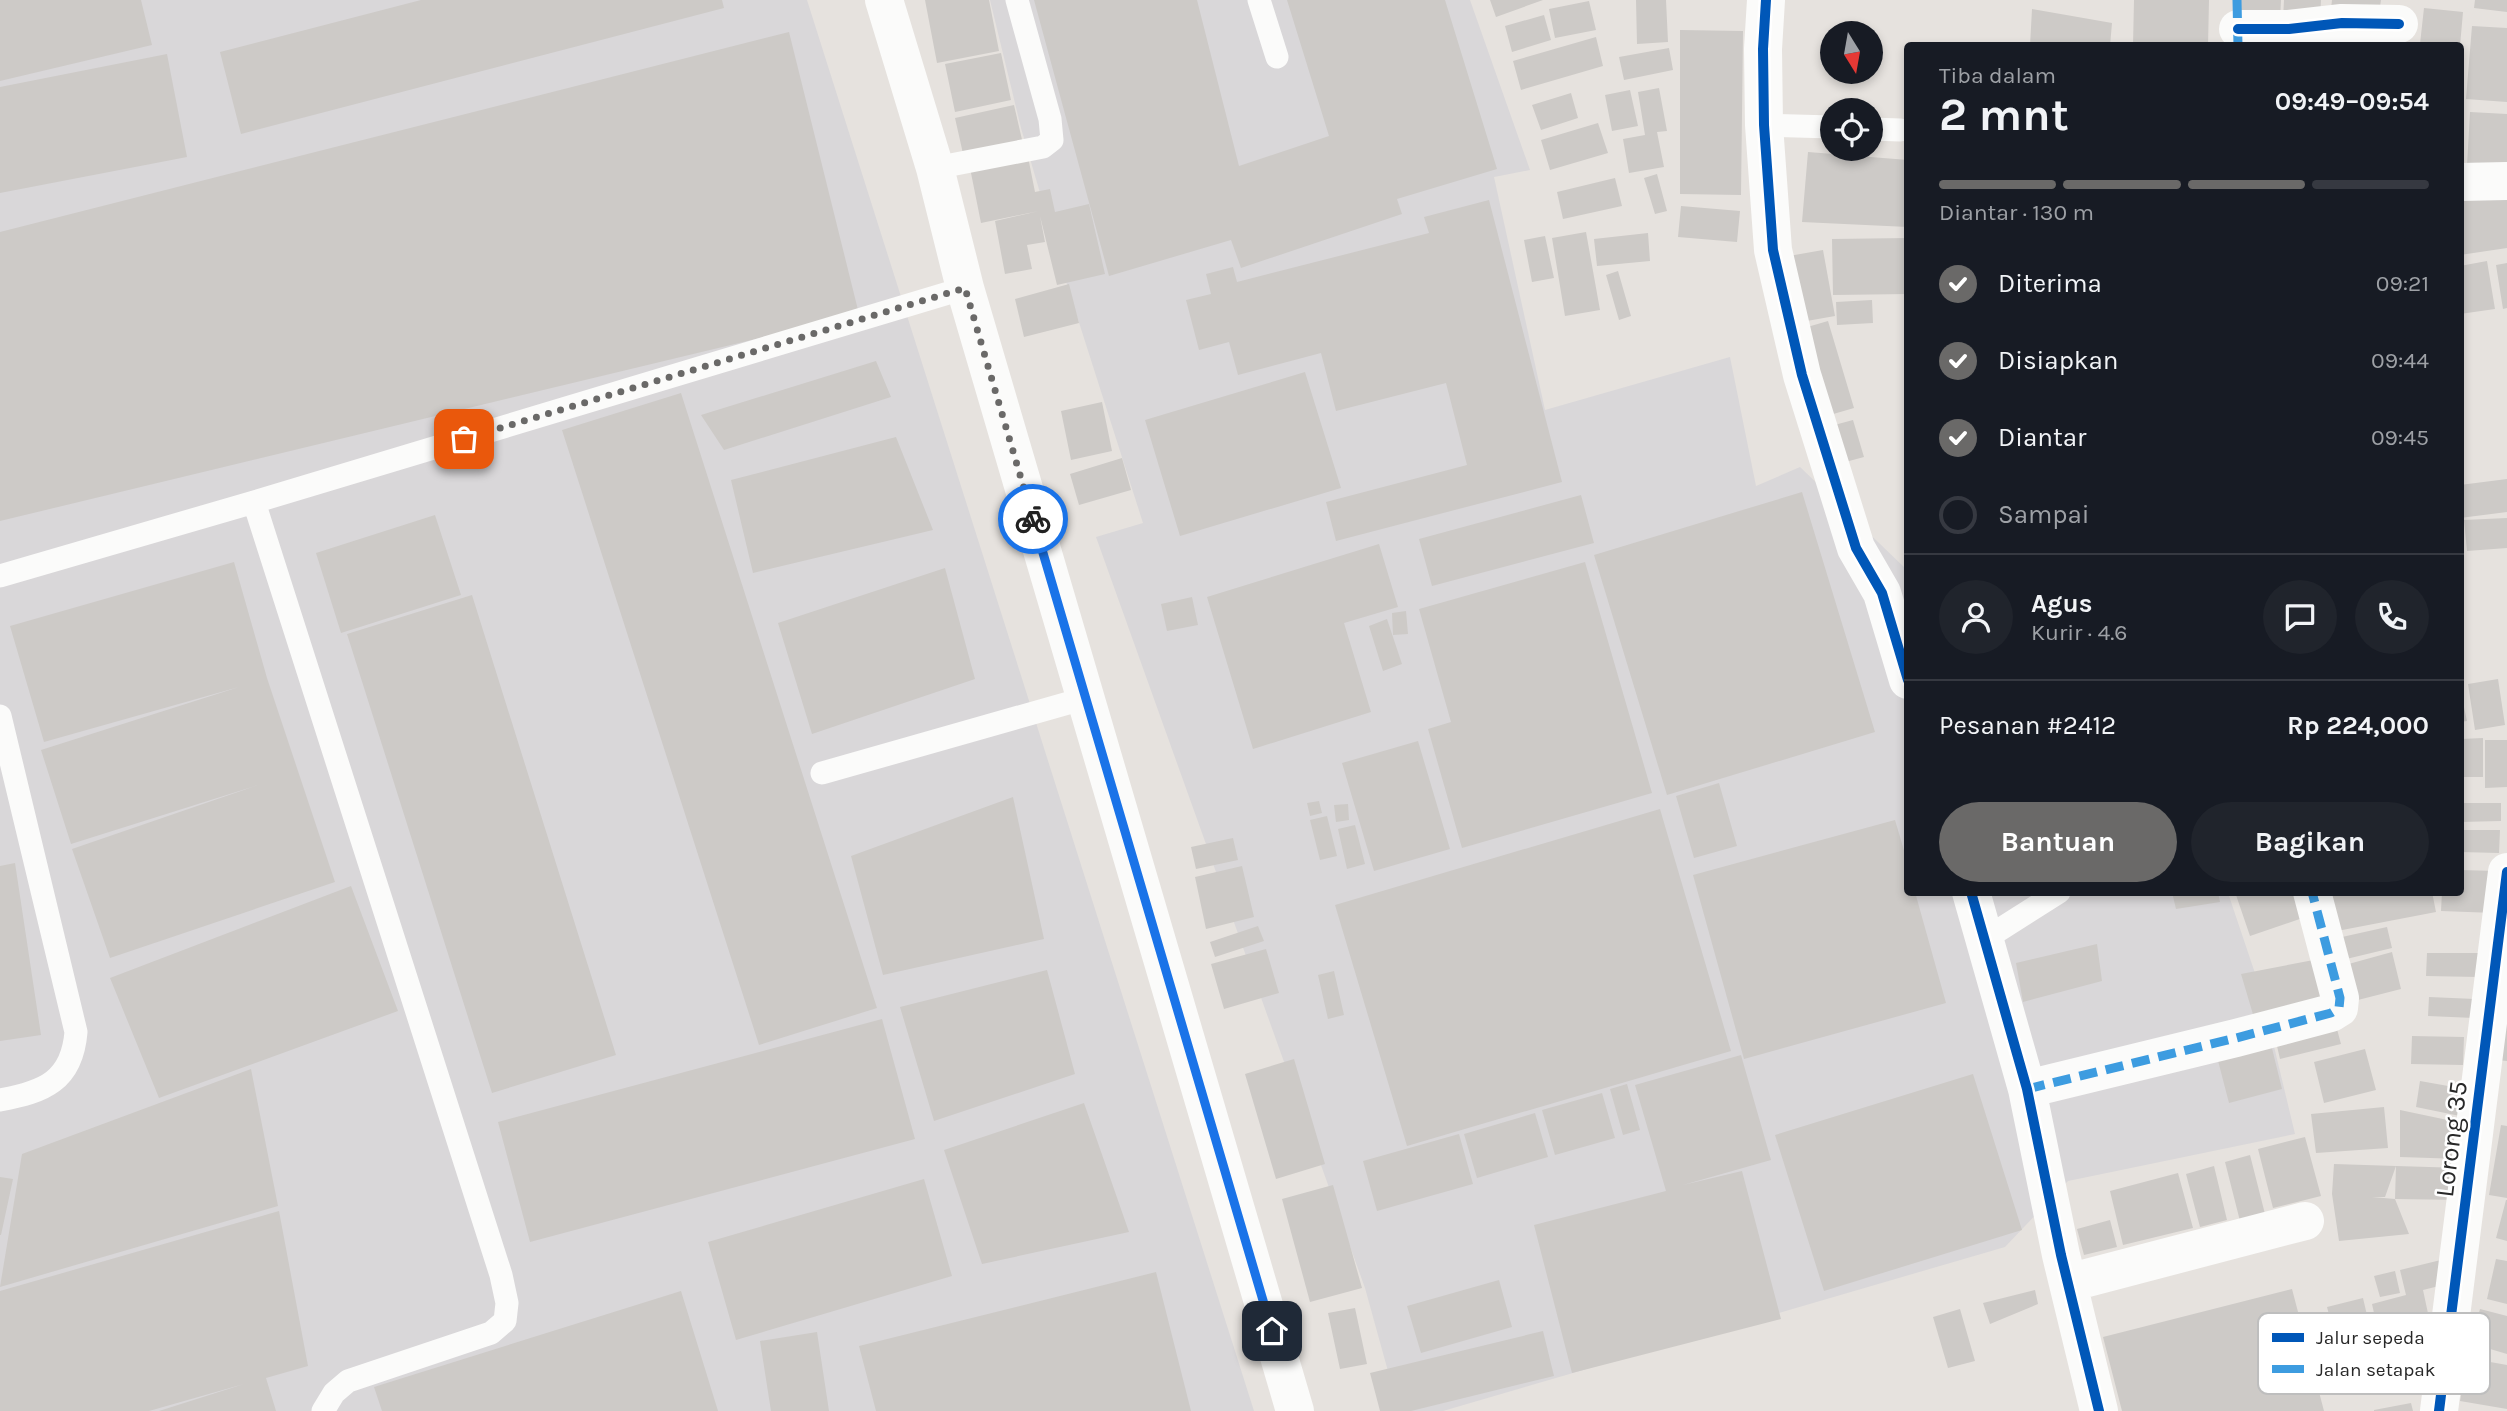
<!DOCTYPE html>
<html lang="id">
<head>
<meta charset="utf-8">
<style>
  body { margin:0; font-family:Karla,sans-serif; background:#20242c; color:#f1f3f6; height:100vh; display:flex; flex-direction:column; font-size:26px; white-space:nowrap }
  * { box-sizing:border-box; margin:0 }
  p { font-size:23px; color:#9ea1a6 }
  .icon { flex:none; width:38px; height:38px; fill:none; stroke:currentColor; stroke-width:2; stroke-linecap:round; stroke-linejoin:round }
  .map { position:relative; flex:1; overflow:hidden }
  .sheet { position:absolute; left:1904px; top:42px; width:560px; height:854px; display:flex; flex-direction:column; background:#171b24; border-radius:7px; box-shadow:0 4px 10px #0003 }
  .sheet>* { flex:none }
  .needle { width:46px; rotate:169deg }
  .tools { position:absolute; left:1820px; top:21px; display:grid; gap:14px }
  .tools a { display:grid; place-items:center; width:63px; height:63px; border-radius:50%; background:#171b24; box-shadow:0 4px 10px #0003; font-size:35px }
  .pin { position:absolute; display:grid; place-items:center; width:60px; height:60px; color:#fff; margin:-30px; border-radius:14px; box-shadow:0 4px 10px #0006 }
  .courier { position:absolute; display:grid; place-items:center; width:70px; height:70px; margin:-35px; border:5px solid #1a73e8; border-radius:50%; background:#fff; color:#222; box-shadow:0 2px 9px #0007 }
  .overview em { font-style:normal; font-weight:700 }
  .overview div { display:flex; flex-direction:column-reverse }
  .overview { display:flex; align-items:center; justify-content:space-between; height:119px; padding:0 35px }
  h1 { font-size:46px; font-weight:700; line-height:52px }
  .bar { display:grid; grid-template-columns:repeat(4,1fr); gap:10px 7px; align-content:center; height:84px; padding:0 35px }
  .bar i { height:9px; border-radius:5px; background:#363941 }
  .bar .current { background:#6a6968 }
  .bar p { grid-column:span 4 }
  .line { display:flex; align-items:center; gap:18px; padding:0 35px; border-top:2px solid #363941 }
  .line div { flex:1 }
  .round { display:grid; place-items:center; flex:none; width:74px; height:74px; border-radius:37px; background:#20242c }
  ol { padding:0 35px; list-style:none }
  li { display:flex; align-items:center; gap:21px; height:77px }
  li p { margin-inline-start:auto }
  li .icon { padding:7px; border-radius:50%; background:#6a6968; color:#fff; stroke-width:4 }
  li:last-child { color:#9ea1a6 }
  li i { width:38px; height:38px; border:4px solid #363941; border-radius:50% }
  .primary-button { display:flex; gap:14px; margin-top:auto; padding:14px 35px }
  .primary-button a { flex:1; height:80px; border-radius:42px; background:#6a6968; color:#fff; font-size:28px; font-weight:700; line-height:80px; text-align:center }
  .primary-button a+a { background:#20242c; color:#f1f3f6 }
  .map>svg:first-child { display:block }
</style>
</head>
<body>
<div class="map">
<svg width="2507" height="1411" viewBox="0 0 2507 1411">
  <rect width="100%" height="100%" fill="#e6e2de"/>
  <path fill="#d9d7d9" d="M0 0H807L1254 1411H0Z
    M990 0H1470L1530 170 1494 177 1545 410 1730 357 1756 486 1800 467 1905 568H1907L1908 892 2228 893 2260 988 2295 1134 2068 1181 2005 1247 1443 1411H1399L1365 1288 1096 537 1143 523 1068 288 1021 128Z"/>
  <path fill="#cdcac7" d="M0 0H141L152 45 0 81Z
    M421 0H722L724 8 241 134 220 52Z
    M925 0H989L999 51 937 63Z
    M1034 0H1197L1239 166 1329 136 1287 0H1445L1497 169 1397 199 1402 214 1241 268 1231 240 1109 276Z
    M1490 0H1543L1496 17Z
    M1636 0H1666L1668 42 1637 44Z
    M2134 0H2209L2208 46H2133Z
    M2240 0H2281L2280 20 2239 17Z
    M2284 0H2321L2320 19H2283Z
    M2332 0H2381L2379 14 2331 9Z
    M2475 0H2507V12L2474 8Z
    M1589 1 1596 30 1555 38 1549 9Z
    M2424 8 2463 12 2460 46 2420 44Z
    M2032 9 2112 23 2110 46H2030Z
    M1544 15 1551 40 1512 52 1505 26Z
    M2472 26 2507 28V102L2466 99Z
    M2340 27 2384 29 2383 46H2339Z
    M1680 30 1743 31 1741 195 1680 194Z
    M789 32 859 314 0 521V232Z
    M1596 37 1603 66 1521 90 1513 61Z
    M1669 48 1673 70 1624 80 1619 57Z
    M1001 53 1011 100 955 112 945 64Z
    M167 54 187 157 0 193V87Z
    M1659 88 1667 131 1657 132 1664 167 1629 173 1623 139 1645 135 1638 92Z
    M1630 90 1638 126 1612 131 1605 95Z
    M1571 93 1578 118 1541 130 1532 105Z
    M1014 105 1023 144 964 158 955 118Z
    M2470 112 2507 114V169L2467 166Z
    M1598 123 1608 153 1550 170 1541 140Z
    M1027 152 1035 192 1050 189 1055 212 1089 204 1105 274 1057 285 1040 216 1045 242 1027 245 1032 269 1005 274 995 221 1039 211 981 223 969 163Z
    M1808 152 1908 160V227L1802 222Z
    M1657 174 1667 211 1655 214 1644 178Z
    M1615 178 1622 206 1563 219 1557 192Z
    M2507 195V248L2460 255V201Z
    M1489 200 1562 482 1336 541 1326 502 1467 465 1446 383 1336 411 1321 353 1238 375 1229 342 1199 350 1186 300 1211 294 1206 274 1233 267 1237 282 1429 233 1424 217Z
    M1681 206 1740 211 1737 242 1678 237Z
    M1586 232 1600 310 1565 316 1552 238Z
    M1648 233 1650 261 1597 266 1594 239Z
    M1545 236 1554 278 1532 282 1524 240Z
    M1908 238V294L1833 295 1832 239Z
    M1823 250 1835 316 1801 322 1789 256Z
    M2487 261 2495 309 2460 314V266Z
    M2507 263V308L2503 309 2496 265Z
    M1618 271 1631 316 1619 320 1606 275Z
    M1069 284 1079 323 1024 337 1015 299Z
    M1872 300 1873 323 1837 325 1836 302Z
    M1828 321 1854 408 1823 417 1797 330Z
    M876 361 891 397 724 450 701 415Z
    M1305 372 1341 488 1180 536 1145 420Z
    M681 393 877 1008 759 1045 562 430Z
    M1102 402 1112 451 1071 460 1061 411Z
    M1853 420 1864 457 1838 464 1827 427Z
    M896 437 933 530 753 573 731 480Z
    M1122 458 1131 490 1079 505 1070 474Z
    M2507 479V512L2460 518V485Z
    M1802 492 1875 732 1667 795 1594 555Z
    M1581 495 1594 543 1432 586 1419 539Z
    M435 515 461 595 341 633 316 553Z
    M2507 518V548L2467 551 2464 520Z
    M1379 544 1398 607 1344 623 1371 712 1253 749 1207 597Z
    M234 562 267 678 335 882 110 958 72 849 258 785 71 844 41 750 239 687 44 742 10 626Z
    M1585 562 1652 793 1462 848 1428 729 1451 722 1419 609Z
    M945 568 975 679 812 734 778 623Z
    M472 595 616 1055 492 1093 347 634Z
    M1192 597 1198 625 1167 631 1161 604Z
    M1406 611 1408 634 1393 635 1392 613Z
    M1387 619 1402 664 1383 671 1369 626Z
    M2498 679 2505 725 2475 730 2468 684Z
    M2460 689 2467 721 2460 722Z
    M2483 738V777H2461V739Z
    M2485 740H2507V787L2485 788Z
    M1418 741 1450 849 1374 871 1342 763Z
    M1719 783 1737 846 1694 858 1676 796Z
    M1013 797 1044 939 883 975 851 856Z
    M1319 801 1322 813 1310 816 1307 803Z
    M2460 803H2501V821L2460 822Z
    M1348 804 1349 820 1336 822 1334 805Z
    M1660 809 1731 1051 1407 1146 1335 905Z
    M1327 816 1337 856 1320 860 1310 820Z
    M1895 820 1908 864V892H1915L1946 1003 1744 1059 1693 875Z
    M1355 825 1365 864 1347 869 1338 829Z
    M2460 830H2500L2499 853 2460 852Z
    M1233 838 1238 860 1196 869 1191 847Z
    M15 863 41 1035 0 1041V866Z
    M1242 866 1254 917 1206 929 1195 877Z
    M2460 870 2497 871 2495 913 2441 911 2442 892H2460Z
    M351 886 398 1011 159 1098 110 978Z
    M2172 892H2218L2220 902 2176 909Z
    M2235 892H2309L2317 913 2250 936Z
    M2330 892H2432L2436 912 2337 931Z
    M1258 926 1264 941 1215 957 1210 942Z
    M2387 927 2392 948 2338 961 2333 939Z
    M2097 944 2102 981 2023 1002 2016 963Z
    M1266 949 1279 993 1224 1009 1211 964Z
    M2392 952 2401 989 2354 1001 2345 965Z
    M2427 953H2479L2478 977 2426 976Z
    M2324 958 2335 1005 2255 1021 2241 974Z
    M1047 970 1075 1074 934 1121 900 1007Z
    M1334 971 1344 1015 1328 1019 1318 975Z
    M2429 997 2475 999 2474 1018 2428 1016Z
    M2334 1018 2341 1044 2280 1059 2274 1033Z
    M882 1019 915 1139 530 1242 498 1122Z
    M2507 1019V1061L2497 1060Z
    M2269 1036 2282 1089 2229 1103 2215 1049Z
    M2412 1036 2464 1037 2463 1065 2411 1064Z
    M2365 1049 2376 1090 2324 1103 2314 1062Z
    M1741 1055 1771 1160 1683 1185 1742 1171 1781 1319 1572 1373 1534 1225 1666 1191 1635 1085Z
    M1294 1059 1325 1164 1276 1179 1245 1074Z
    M251 1069 278 1206 0 1287 22 1154Z
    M1973 1074 2022 1230 1824 1291 1775 1135Z
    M2420 1081 2465 1089 2460 1116 2416 1107Z
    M1627 1084 1640 1130 1623 1135 1610 1089Z
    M1602 1093 1615 1138 1555 1155 1542 1110Z
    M1084 1103 1129 1232 982 1264 944 1150Z
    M2384 1107 2388 1148 2316 1153 2311 1114Z
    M2400 1110 2457 1122 2461 1159 2400 1157Z
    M1535 1113 1548 1157 1477 1178 1464 1134Z
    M2501 1125 2507 1126V1198L2489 1195Z
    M1459 1134 1473 1184 1377 1211 1363 1161Z
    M2305 1137 2321 1196 2273 1208 2258 1149Z
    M2250 1155 2265 1214 2240 1221 2225 1162Z
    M2334 1164 2396 1166 2385 1197H2372L2395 1199 2409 1234 2339 1241 2332 1194Z
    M2214 1166 2227 1220 2200 1227 2186 1174Z
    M2396 1166 2462 1168V1200L2395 1199Z
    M2178 1173 2193 1228 2123 1245 2110 1191Z
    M0 1177 13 1179 1 1235H0Z
    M924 1179 952 1276 736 1340 708 1242Z
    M1333 1185 1362 1288 1310 1302 1282 1199Z
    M2506 1200H2507V1241L2496 1238Z
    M279 1211 308 1366 266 1378 276 1411H159L244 1384 149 1411H0V1291Z
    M2110 1220 2117 1247 2084 1255 2077 1229Z
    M2449 1258 2455 1282 2423 1290 2429 1318 2378 1331 2372 1304 2406 1295 2400 1270Z
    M2496 1259 2507 1261V1304L2487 1299Z
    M2395 1271 2400 1293 2380 1297 2374 1276Z
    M1156 1272 1191 1411H876L859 1346Z
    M1499 1280 1512 1327 1421 1353 1407 1306Z
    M2292 1289 2324 1411H2122L2103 1337Z
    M2035 1290 2038 1304 1990 1324 1983 1303Z
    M681 1291 718 1411H382L374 1387Z
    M2363 1298 2370 1328 2335 1337 2327 1307Z
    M1355 1308 1367 1364 1340 1369 1328 1313Z
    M1960 1309 1975 1361 1948 1368 1933 1317Z
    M2480 1309 2507 1316V1354L2470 1343Z
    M1543 1331 1554 1376 1411 1411H1380L1370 1373Z
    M817 1332 829 1411H771L760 1341Z
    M2468 1358 2507 1365V1409L2460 1401Z
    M2411 1403 2413 1411H2374V1410Z"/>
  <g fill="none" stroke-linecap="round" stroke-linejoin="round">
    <path stroke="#fbfbfa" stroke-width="23" d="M1259 0 1277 57
      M1764 125 1832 127
      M1871 129 1900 130
      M935 168 1043 147 1052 140 1050 119 1017 0
      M254 502 501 1275 507 1303 505 1321 491 1333 348 1381 334 1393 323 1411
      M0 576 254 502 965 288
      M0 716 76 1032C72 1081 44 1092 0 1100
      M822 773 1086 698
      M1985 939 2059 892"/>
    <path stroke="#fbfbfa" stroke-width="38" d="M1766 0 1763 49 1764 125 1773 250 1802 375 1856 548 1882 593 1908 680
      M2238 29H2289L2342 23 2399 24
      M2460 182 2507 181
      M1971 892 2027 1089 2061 1255 2099 1411
      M2027 1089 2236 1038 2331 1013 2339 1008 2340 998 2312 892
      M2068 1283 2305 1221
      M2439 1411 2507 872"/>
    <path stroke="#fbfbfa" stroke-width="38" d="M884 0 935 168 965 288 1295 1411"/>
    <path stroke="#3d9ce0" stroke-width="9" stroke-dasharray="18 9" stroke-linecap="butt" d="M2237 0 2238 46
      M2027 1089 2236 1038 2331 1013 2339 1008 2340 998 2312 892"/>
    <g stroke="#fff" stroke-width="15">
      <path id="cycleway" d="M1766 0 1763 49 1764 125 1773 250 1802 375 1856 548 1882 593 1908 680
        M2238 29H2289L2342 23 2399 24
        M1971 892 2027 1089 2061 1255 2099 1411
        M2439 1411 2507 872"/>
    </g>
    <use href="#cycleway" stroke="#0057b8" stroke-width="10"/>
  </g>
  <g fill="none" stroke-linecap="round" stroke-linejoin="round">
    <path stroke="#6a6968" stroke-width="7" stroke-dasharray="0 12.6" d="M464 439 965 288 1033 519"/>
    <path stroke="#1a73e8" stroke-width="9" d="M1033 519 1272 1331"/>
  </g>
  <g text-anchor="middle" stroke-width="5" stroke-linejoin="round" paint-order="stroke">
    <g font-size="26" fill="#282828" stroke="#fff">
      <text transform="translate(2451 1139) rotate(-83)" y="9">Lorong 35</text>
    </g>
  </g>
  <rect x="2258" y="1313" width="232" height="81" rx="10" fill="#fff" stroke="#bebebe" stroke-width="2"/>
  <rect x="2272" y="1333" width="32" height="9" fill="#0057b8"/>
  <rect x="2272" y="1365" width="32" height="8" fill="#3d9ce0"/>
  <g font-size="19" fill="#282828">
    <text x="2316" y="1344">Jalur sepeda</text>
    <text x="2316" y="1376">Jalan setapak</text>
  </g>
</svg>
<div class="tools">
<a><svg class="needle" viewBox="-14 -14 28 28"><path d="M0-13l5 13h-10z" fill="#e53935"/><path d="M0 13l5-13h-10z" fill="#9ea1a6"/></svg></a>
<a><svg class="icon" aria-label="locate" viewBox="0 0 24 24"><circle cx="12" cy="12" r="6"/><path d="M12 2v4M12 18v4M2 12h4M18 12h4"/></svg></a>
</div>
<div class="pin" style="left:464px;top:439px;background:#ea580c"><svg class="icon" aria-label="bag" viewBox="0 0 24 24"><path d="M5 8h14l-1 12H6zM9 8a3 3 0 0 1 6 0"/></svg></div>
<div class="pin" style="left:1272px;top:1331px;background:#1f2937"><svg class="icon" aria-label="home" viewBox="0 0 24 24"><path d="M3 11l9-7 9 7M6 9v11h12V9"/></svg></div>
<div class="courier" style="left:1033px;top:519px"><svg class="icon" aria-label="bike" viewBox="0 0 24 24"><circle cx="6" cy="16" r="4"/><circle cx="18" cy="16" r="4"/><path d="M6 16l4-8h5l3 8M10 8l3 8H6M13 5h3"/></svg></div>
<section class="sheet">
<div class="overview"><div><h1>2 mnt</h1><p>Tiba dalam</p></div><em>09:49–09:54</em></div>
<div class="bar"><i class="current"></i><i class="current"></i><i class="current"></i><i></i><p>Diantar · 130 m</p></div>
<ol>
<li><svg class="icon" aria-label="check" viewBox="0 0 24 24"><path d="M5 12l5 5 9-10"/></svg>Diterima<p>09:21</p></li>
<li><svg class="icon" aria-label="check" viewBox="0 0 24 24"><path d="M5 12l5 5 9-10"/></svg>Disiapkan<p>09:44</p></li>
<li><svg class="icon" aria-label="check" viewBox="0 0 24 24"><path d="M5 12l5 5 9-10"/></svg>Diantar<p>09:45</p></li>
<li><i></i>Sampai</li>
</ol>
<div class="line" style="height:126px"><a class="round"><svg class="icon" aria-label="person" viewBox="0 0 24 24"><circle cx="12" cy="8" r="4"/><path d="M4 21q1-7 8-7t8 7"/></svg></a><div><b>Agus</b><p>Kurir · 4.6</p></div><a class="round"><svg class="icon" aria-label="chat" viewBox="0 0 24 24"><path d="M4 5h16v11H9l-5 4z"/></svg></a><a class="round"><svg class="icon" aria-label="phone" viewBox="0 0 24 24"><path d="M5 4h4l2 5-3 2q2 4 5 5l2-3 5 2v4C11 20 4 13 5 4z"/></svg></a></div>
<div class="line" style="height:91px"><div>Pesanan #2412</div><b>Rp 224,000</b></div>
<div class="primary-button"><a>Bantuan</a><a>Bagikan</a></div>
</section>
</div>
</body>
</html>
